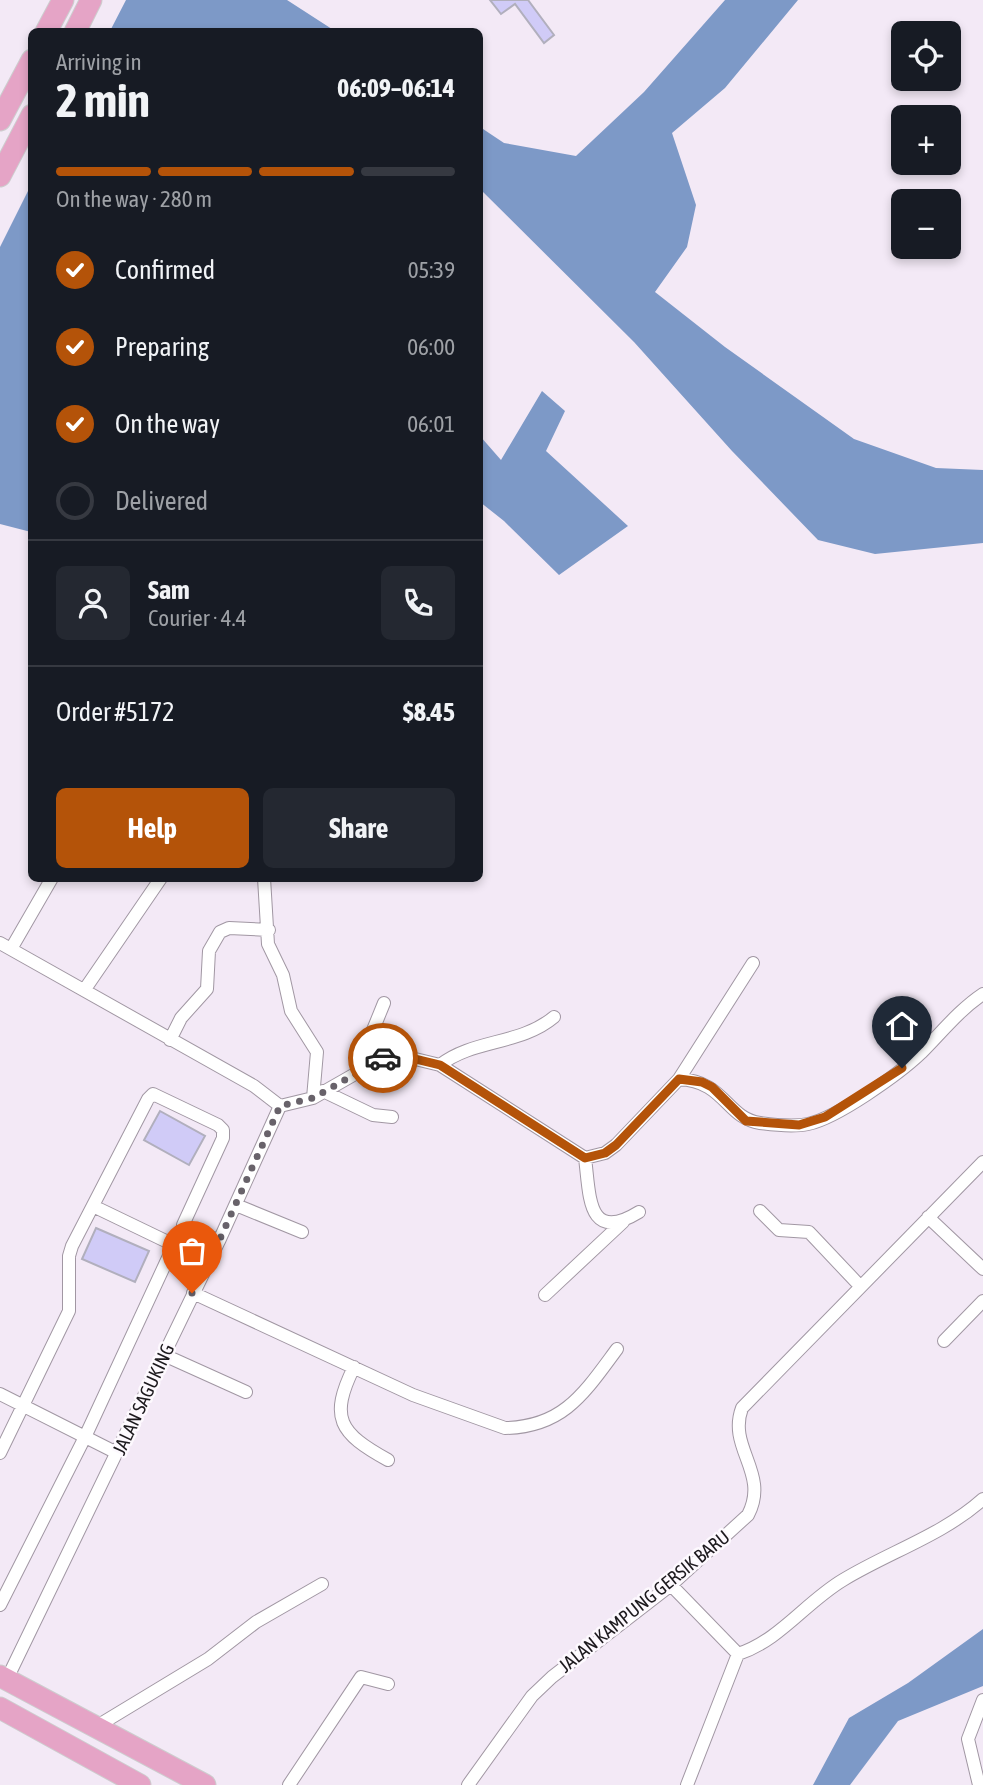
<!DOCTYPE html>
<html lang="en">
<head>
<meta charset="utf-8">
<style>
  body { margin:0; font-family:"Asap Condensed",sans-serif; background:#242831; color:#f1f3f6; height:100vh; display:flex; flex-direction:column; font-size:26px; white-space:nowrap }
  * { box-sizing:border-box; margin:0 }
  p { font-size:23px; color:#9ea1a6 }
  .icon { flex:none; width:38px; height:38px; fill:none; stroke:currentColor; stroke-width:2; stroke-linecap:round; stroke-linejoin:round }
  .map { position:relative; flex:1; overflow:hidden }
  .sheet { position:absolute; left:28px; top:28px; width:455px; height:854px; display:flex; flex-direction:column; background:#171b24; border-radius:10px; box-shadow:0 4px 10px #0003 }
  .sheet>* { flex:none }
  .tools { position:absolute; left:891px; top:21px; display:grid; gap:14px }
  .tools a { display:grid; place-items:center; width:70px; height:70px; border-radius:10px; background:#171b24; box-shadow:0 4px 10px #0003; font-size:35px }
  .pin { position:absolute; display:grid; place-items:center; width:60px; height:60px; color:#fff; margin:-72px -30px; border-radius:50% 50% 50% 0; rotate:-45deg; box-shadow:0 0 7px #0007 }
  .pin .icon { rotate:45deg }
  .courier { position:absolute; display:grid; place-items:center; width:70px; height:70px; margin:-35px; border:5px solid #b45309; border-radius:50%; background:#fff; color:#222; box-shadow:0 2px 9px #0007 }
  .head em { font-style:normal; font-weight:700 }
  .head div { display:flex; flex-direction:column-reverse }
  .head { display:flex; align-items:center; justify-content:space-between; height:119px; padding:0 28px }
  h1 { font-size:46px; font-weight:700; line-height:52px }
  .bar { display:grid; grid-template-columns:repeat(4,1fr); gap:10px 7px; align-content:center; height:84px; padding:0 28px }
  .bar i { height:9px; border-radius:5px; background:#363941 }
  .bar .selected { background:#b45309 }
  .bar p { grid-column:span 4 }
  .line { display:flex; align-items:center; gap:18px; padding:0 28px; border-top:2px solid #363941 }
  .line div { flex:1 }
  .round { display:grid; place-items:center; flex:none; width:74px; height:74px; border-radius:10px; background:#242831 }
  ol { padding:0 28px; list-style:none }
  li { display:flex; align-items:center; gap:21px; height:77px }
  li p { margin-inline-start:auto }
  li .icon { padding:7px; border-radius:50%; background:#b45309; color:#fff; stroke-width:4 }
  li:last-child { color:#9ea1a6 }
  li i { width:38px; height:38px; border:4px solid #363941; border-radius:50% }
  .action { display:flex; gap:14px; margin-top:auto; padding:14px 28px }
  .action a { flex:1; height:80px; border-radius:10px; background:#b45309; color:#fff; font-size:28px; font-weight:700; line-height:80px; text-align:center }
  .action a+a { background:#242831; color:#f1f3f6 }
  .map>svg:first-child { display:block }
</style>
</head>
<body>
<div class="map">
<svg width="983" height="1785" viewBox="0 0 983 1785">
  <rect width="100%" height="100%" fill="#f3e9f6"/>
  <path fill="#7d99c7" d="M126 0H287L335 31H110Z
    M725 0H798L725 88 672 133 696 205 687 247 655 292 725 347 854 439 936 468 983 470V543L875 554 818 540 732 451 634 342 480 189V127L504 143 576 156 644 92Z
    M31 185V532L0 524V247Z
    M542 391 565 411 546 451 628 526 559 575 504 521 480 502V436L501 460Z
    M983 1629V1686L898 1721 850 1785H813L849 1718 908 1683Z"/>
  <path fill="#d0cbf7" stroke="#b1afbd" stroke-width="2" d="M490 0H528L554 35 544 43 515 4 501 14Z
    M160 1111 205 1136 189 1165 144 1140Z
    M96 1228 149 1251 135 1282 82 1259Z"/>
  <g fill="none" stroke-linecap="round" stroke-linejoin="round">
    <g stroke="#a197a3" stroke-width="14">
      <path id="minor" d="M264 878 268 944 283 975 291 1011 317 1052 313 1098
        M0 943 254 1086 280 1106
        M11 949 52 878
        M85 989 161 878
        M170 1040 181 1018 207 989 209 951 220 932 229 928 269 930
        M368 1065 373 1030 384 1003
        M440 1065C473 1039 521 1045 554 1017
        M679 1079 753 963
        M323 1091 373 1115 392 1117
        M280 1106 313 1098 383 1058 407 1057 440 1065 585 1158 605 1153 616 1145 679 1079C725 1081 726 1118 760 1123 775 1125 793 1127 808 1124 837 1118 899 1074 921 1053 941 1033 959 1010 983 994
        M585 1158C590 1196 587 1244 639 1212
        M236 1205 302 1232
        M760 1211 779 1230 809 1232 860 1286
        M928 1217 983 1269
        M193 1293 413 1395 505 1428C564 1427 585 1392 617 1349
        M545 1295 623 1222
        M944 1341 983 1301
        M164 1355 246 1392
        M354 1367C329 1418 339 1433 388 1460
        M0 1394 117 1453
        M0 1453 69 1311V1256L72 1246 148 1099 153 1094 218 1125 223 1130V1138L183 1225 219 1241
        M671 1585 738 1654C779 1641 806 1602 843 1580 889 1552 943 1535 983 1499
        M0 1605 85 1437 174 1245 93 1206
        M7 1679 219 1241 280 1106
        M94 1728 208 1659 256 1622 322 1584
        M289 1785 361 1677 388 1684
        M468 1785 532 1696 552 1677 671 1585 748 1515C770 1473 727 1448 742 1408L983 1162
        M687 1785 738 1654
        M979 1785 968 1739 983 1700"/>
    </g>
    <g stroke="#cdcdce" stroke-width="23">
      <path id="primary" d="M46 32 63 0
        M75 32 91 0
        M0 120 32 60
        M0 176 32 115
        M0 1676 205 1785
        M0 1708 140 1785"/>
    </g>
    <use href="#minor" stroke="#fff" stroke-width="12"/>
    <use href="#primary" stroke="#e5a4c6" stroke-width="21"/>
  </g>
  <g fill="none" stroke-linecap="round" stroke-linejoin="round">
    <path stroke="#68626a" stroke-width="7" stroke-dasharray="0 12.6" d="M192 1293 219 1241 280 1106 313 1098 383 1058"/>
    <path stroke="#b45309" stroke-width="9" d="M383 1058 407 1057 440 1065 585 1158 605 1153 616 1145 679 1079 702 1082 712 1087 746 1121 799 1125 825 1117 902 1068"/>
  </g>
  <g text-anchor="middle" stroke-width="5" stroke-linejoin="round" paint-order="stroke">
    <g font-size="19" fill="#1d1a1e" stroke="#fdf9fe">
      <text transform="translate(143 1399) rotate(-65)" y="7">JALAN SAGUKING</text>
      <text transform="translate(644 1601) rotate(-39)" y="7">JALAN KAMPUNG GERSIK BARU</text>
    </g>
  </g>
</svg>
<div class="tools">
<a><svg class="icon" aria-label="locate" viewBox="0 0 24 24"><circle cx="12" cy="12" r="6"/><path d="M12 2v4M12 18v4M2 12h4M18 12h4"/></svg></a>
<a>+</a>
<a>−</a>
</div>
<div class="pin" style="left:192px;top:1293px;background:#ea580c"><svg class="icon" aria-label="bag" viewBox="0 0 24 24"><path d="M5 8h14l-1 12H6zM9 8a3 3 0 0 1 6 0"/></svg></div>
<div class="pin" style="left:902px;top:1068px;background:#1f2937"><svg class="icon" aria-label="home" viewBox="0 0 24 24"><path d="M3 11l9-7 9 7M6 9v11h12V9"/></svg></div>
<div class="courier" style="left:383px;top:1058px"><svg class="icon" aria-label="car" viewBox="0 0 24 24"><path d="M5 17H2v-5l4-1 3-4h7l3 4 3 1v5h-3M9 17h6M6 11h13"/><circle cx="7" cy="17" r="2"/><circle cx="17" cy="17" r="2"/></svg></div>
<section class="sheet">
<div class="head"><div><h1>2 min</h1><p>Arriving in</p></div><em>06:09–06:14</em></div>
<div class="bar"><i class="selected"></i><i class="selected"></i><i class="selected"></i><i></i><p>On the way · 280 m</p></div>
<ol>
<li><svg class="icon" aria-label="check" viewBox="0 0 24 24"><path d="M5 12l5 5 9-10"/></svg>Confirmed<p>05:39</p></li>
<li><svg class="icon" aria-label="check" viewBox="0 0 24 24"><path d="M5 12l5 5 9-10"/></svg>Preparing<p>06:00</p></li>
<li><svg class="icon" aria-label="check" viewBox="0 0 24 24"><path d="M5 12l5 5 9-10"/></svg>On the way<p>06:01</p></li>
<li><i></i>Delivered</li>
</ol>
<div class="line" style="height:126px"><a class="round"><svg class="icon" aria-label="person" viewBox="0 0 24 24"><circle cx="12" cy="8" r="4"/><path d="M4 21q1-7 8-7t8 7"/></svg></a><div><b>Sam</b><p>Courier · 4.4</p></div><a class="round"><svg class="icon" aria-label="phone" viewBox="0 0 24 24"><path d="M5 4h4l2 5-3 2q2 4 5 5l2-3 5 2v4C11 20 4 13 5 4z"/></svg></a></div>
<div class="line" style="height:91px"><div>Order #5172</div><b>$8.45</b></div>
<div class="action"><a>Help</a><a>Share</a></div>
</section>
</div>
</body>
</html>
